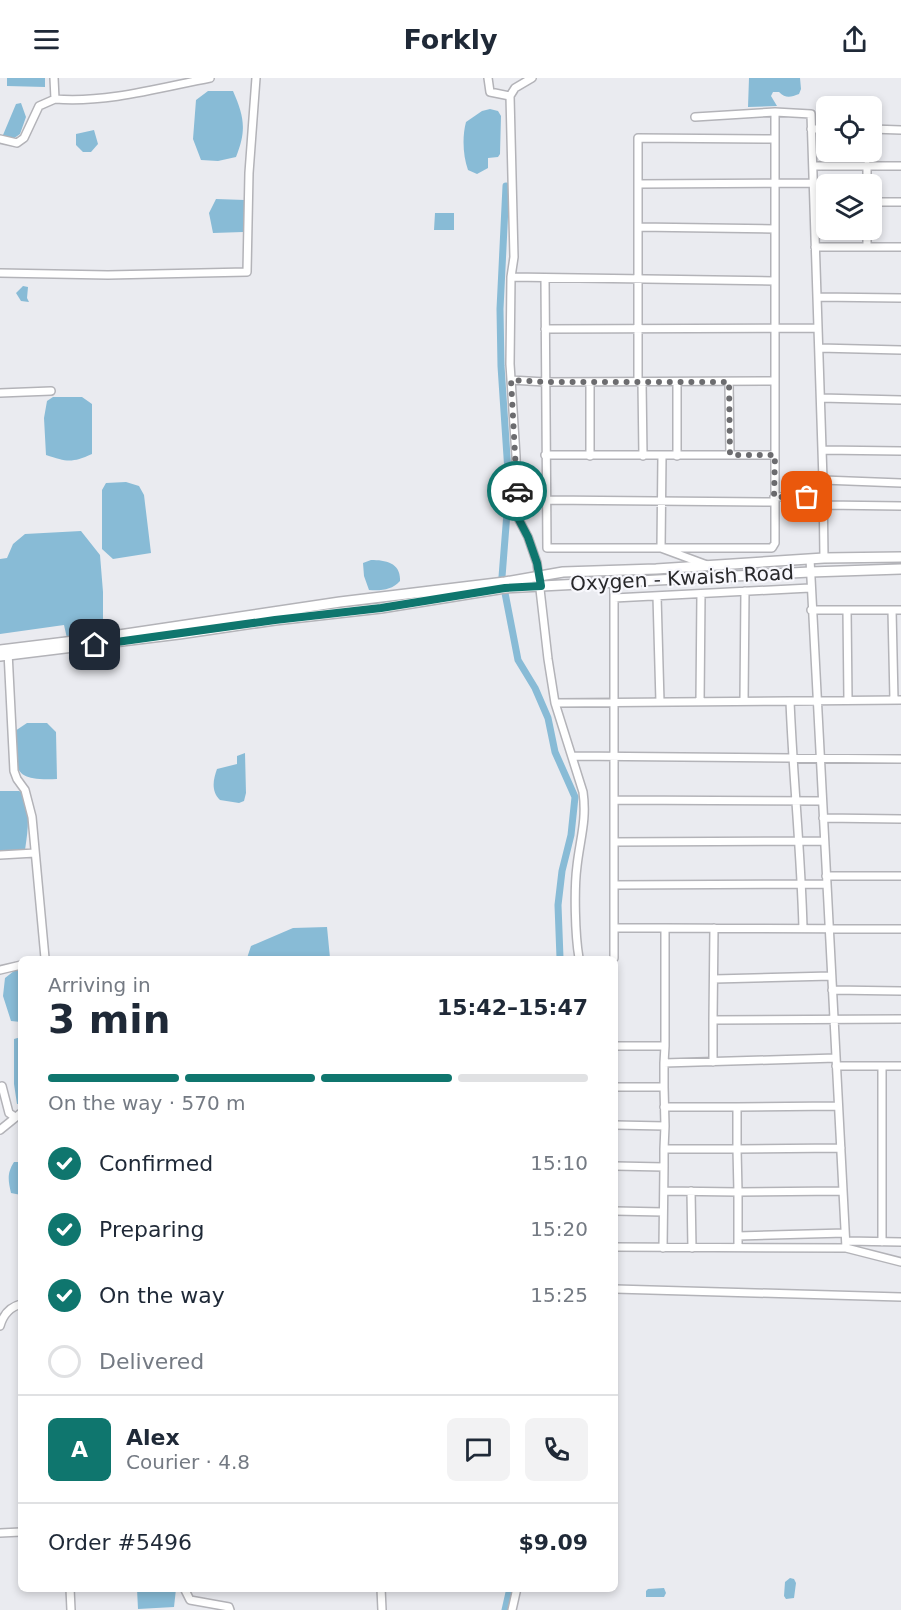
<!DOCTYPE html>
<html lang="en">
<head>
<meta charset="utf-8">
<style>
  body { margin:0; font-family:"DejaVu Sans",sans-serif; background:#f2f2f3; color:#1f2937; height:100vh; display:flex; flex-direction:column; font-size:22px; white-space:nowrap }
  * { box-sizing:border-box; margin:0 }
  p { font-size:20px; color:#747a83 }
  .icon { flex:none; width:33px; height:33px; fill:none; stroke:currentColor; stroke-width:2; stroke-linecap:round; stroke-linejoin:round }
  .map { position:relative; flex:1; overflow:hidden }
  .panel { position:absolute; left:18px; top:878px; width:600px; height:636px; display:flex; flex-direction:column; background:#fff; border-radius:9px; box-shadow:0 3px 9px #0003 }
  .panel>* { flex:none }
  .controls { position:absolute; left:816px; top:18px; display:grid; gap:12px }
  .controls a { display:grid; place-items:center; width:66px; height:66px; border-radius:9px; background:#fff; box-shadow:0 3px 9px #0003; font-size:30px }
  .pin { position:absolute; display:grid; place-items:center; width:51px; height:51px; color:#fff; margin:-26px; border-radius:12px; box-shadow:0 3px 9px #0006 }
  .courier { position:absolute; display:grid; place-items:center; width:60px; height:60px; margin:-30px; border:4px solid #0f766e; border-radius:50%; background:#fff; color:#222; box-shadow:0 2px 8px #0007 }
  .headline em { font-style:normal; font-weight:800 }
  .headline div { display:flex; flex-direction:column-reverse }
  .headline { display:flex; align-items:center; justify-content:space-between; height:102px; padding:0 30px }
  h1 { font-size:39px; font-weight:800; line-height:45px }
  .bar { display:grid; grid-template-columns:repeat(4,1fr); gap:9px 6px; align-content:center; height:72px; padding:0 30px }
  .bar i { height:8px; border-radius:4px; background:#e0e1e3 }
  .bar .active { background:#0f766e }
  .bar p { grid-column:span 4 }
  .line { display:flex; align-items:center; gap:15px; padding:0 30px; border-top:2px solid #e0e1e3 }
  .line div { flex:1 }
  .round { display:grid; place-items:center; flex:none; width:63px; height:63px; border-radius:9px; background:#f2f2f3 }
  ol { padding:0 30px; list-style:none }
  li { display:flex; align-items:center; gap:18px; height:66px }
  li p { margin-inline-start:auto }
  li .icon { padding:6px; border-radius:50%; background:#0f766e; color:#fff; stroke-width:4 }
  li:last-child { color:#747a83 }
  li i { width:33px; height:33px; border:3px solid #e0e1e3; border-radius:50% }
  header { display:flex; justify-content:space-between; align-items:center; height:78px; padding:0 30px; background:#fff; font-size:27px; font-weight:800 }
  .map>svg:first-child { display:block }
</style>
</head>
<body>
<header><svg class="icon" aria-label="menu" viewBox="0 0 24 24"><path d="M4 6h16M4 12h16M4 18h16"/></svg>Forkly<svg class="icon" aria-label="share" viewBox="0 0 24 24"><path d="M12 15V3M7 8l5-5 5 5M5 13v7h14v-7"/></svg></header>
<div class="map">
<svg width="901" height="1532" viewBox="0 0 901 1532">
  <rect width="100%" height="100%" fill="#eaebf0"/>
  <path fill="#88bbd6" d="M7 0H45V9L7 8Z
    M749 0H800L801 11 799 16C791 19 786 21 779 14H773L771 18 777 28 748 29Z
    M208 13H233C244 38 247 52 236 79L218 83 201 82 193 61 196 22Z
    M21 25 26 39 20 56 13 61 3 57 16 26Z
    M490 31 498 33 501 38 500 76 498 79 488 80V90L477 96 468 92C463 78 462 59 466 44L482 33Z
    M94 52 98 66 91 74H83L76 67V56Z
    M216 121 245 122 243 154 213 155 209 135Z
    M435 135H454V152H434Z
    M23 208 28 209 27 220 29 224 21 223 16 215Z
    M53 319H82L92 326V376C72 385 67 384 46 377L44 340 47 323Z
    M126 404 139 408 144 417 151 475 113 481 102 471V412L106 405Z
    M81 453 100 477 103 514V553L67 560 64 547 0 556V481L7 480 13 466 25 456Z
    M371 482C386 482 401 485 400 503 392 512 381 513 369 512L364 498 363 485Z
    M27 645H47L56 654 57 701C11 703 16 692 15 653Z
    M245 675 246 715 244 723 239 725 220 722C211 713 213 702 217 691L237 686V678Z
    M0 713H19L25 716C30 736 28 752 25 772L0 775Z
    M327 849 330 880H247L251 868 293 850Z
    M21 892V944L11 943 3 918 5 900 14 893Z
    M21 959V1026H17L14 1006V961Z
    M14 1084H21V1117L11 1115C8 1102 7 1095 14 1084Z
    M790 1500 794 1501 796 1505 794 1520 786 1521 784 1518 785 1504Z
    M664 1510 666 1515 664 1519H646V1513L648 1511Z
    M137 1511H176L174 1529 138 1531Z"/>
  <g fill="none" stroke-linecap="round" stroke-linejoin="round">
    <path stroke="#88bbd6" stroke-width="7" d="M502 499 509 409 501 288 500 231 506 108
      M505 515 518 582 535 610 548 640 555 674 575 719 571 757 562 793 558 827 560 880
      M505 1532 510 1510"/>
    <g stroke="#b3b3b8" stroke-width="10">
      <path id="minor" d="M488 0 490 14 510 18 514 179 511 199 510 286 516 378 517 438 528 459 537 485 548 581 555 625 583 714C587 742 580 761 577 788 574 811 575 857 579 880
        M510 18 515 10 532 0
        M55 21C107 25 159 10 210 0
        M695 39 775 34 811 36 823 402 824 480
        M811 51H826
        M872 51 901 52
        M0 61 17 65 24 60 39 28 55 21 54 0
        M813 88H901
        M638 106 813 105
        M867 106V87
        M872 124H901
        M638 149 774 151
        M815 169H901
        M867 169V152
        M0 195 108 197 247 194 249 95 256 0
        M511 199 774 203
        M545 200 547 470H772L775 465V34
        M817 219 901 220
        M545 251 818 250
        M819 270 901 272
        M511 302 545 304 775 303
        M590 304V378
        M638 304V60L775 61
        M642 304 643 378
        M677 304V378
        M729 304 730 377
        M0 315 51 313
        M821 320 901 322
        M822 372 901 373
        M545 377H775
        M662 378 661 470 707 487
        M823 402 901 405
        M774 419 823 418
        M546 422 774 424
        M824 427 901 428
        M810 481 846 1170
        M614 504V880
        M657 518 660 624
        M614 520 810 510
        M811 532H901
        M847 532 848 622
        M892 532 894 622
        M8 574 14 693 17 701 25 712 32 739 45 880
        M744 623 745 513
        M790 623C793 699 801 774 803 850
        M700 624 701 516
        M555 625 901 622
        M572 678 901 681
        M614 722 822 723
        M823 740 901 741
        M614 764 824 763
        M0 777 35 775
        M826 798H901
        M614 807 826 806
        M614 850H665V968
        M665 850 901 851
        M0 892 21 887
        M714 901 831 898
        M832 912 901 913
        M713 942 714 850
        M615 968H665L664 985
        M713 984V942L901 941
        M836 988H901
        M882 988V1164
        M2 1008 9 1035 15 1039
        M615 1009H664L665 1048
        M664 1009V985L836 980
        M664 1029H737V1071L841 1070
        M737 1029 838 1028
        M615 1047 665 1048 664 1071
        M0 1052 21 1035
        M615 1088 664 1089 663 1170
        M664 1089V1071H737L738 1114 843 1113
        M664 1113 738 1114V1169
        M691 1113 692 1170
        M615 1133 663 1134
        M738 1158 845 1155
        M846 1163 901 1164
        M615 1169 846 1170 901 1184
        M615 1211 901 1219
        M0 1248C3 1237 10 1229 21 1226
        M0 1455 21 1454
        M70 1510 71 1532
        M184 1510 190 1522 229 1529 230 1532
        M381 1510 382 1532
        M512 1532 517 1510"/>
    </g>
    <g stroke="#b3b3b8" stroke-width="12">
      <path id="secondary" d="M0 572 99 560 340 524 505 504 563 494 656 491 824 480 901 479
        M0 578 179 556 275 542 381 530 505 510 810 494 901 491"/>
    </g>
    <use href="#minor" stroke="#fff" stroke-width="7"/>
    <use href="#secondary" stroke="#fff" stroke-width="9"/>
  </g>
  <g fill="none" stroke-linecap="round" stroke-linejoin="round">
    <path stroke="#6c6c6f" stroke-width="6" stroke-dasharray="0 10.8" d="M517 413 511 302 545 304H729L730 377H775L774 419H807"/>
    <path stroke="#0f766e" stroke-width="8" d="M95 567 275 542 381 530 505 510 541 508 537 485 528 459 517 438V413"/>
  </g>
  <g text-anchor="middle" stroke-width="4.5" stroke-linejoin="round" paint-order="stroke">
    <g font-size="20" fill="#28282a" stroke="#f8f8fd">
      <text transform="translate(682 500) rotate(-3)" y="7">Oxygen - Kwaish Road</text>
    </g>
  </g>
</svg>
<div class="controls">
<a><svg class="icon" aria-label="locate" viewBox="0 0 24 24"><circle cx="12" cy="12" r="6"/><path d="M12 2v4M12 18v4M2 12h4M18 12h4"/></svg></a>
<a><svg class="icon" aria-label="layers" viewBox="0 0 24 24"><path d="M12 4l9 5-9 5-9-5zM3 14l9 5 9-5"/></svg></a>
</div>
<div class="pin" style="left:807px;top:419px;background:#ea580c"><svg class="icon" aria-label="bag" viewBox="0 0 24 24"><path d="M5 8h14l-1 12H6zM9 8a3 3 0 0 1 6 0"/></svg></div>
<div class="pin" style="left:95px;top:567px;background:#1f2937"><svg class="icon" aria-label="home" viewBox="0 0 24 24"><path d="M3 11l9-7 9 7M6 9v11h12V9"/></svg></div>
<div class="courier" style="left:517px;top:413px"><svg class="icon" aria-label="car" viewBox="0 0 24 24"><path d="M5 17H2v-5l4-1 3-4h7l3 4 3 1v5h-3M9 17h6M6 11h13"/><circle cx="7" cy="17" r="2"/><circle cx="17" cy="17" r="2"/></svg></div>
<section class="panel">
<div class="headline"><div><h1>3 min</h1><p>Arriving in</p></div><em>15:42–15:47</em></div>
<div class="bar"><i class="active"></i><i class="active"></i><i class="active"></i><i></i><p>On the way · 570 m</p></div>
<ol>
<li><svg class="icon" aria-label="check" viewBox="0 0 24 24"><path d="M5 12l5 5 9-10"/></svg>Confirmed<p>15:10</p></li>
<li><svg class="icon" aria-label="check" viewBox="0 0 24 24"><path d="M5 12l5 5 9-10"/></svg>Preparing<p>15:20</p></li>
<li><svg class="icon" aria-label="check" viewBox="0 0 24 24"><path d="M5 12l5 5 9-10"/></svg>On the way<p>15:25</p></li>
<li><i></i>Delivered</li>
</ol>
<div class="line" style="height:108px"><b class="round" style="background:#0f766e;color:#fff">A</b><div><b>Alex</b><p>Courier · 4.8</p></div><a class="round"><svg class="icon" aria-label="chat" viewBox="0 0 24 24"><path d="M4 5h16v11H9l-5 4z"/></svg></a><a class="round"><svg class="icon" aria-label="phone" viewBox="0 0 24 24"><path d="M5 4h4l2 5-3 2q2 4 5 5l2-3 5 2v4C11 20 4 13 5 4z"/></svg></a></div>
<div class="line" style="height:78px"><div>Order #5496</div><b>$9.09</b></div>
</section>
</div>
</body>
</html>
